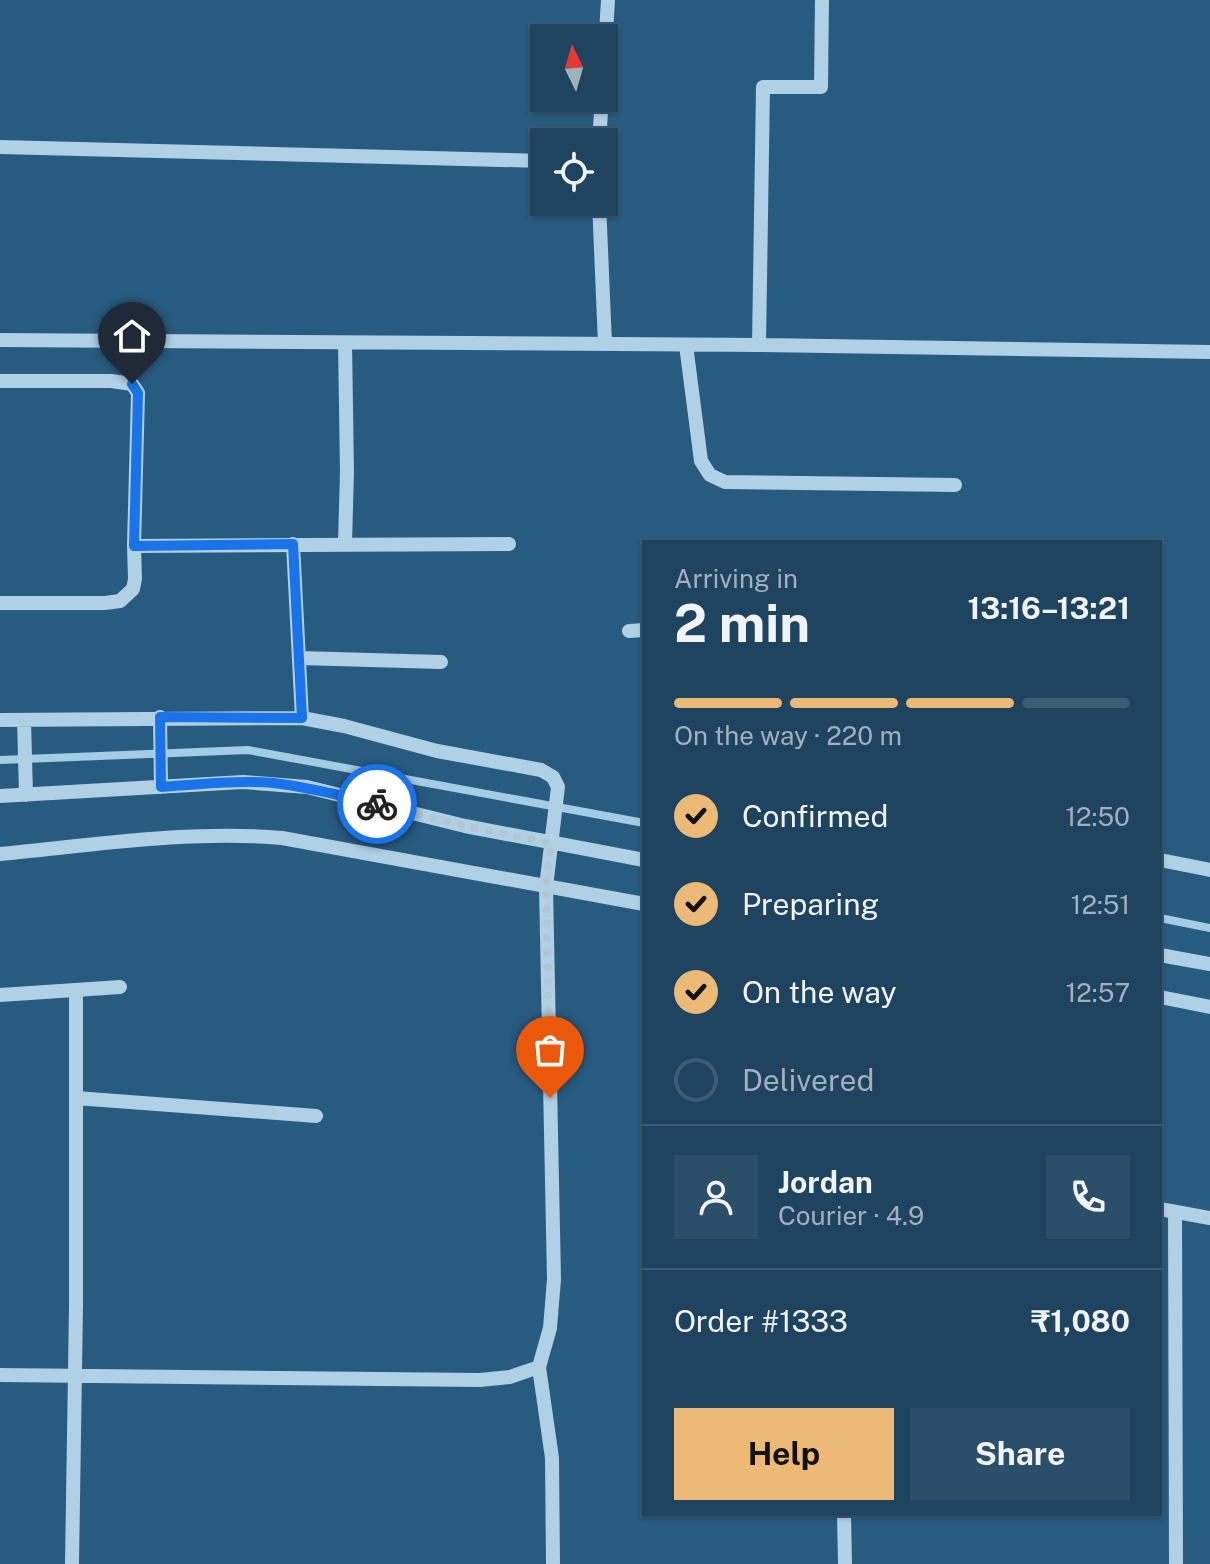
<!DOCTYPE html>
<html lang="en">
<head>
<meta charset="utf-8">
<style>
  body { margin:0; font-family:"Public Sans",sans-serif; background:#2b4e69; color:#f1f3f6; height:100vh; display:flex; flex-direction:column; font-size:30px; white-space:nowrap }
  * { box-sizing:border-box; margin:0 }
  p { font-size:26px; color:#a1b0bd }
  .icon { flex:none; width:44px; height:44px; fill:none; stroke:currentColor; stroke-width:2; stroke-linecap:round; stroke-linejoin:round }
  .map { position:relative; flex:1; overflow:hidden }
  .details { position:absolute; left:642px; top:540px; width:520px; height:976px; display:flex; flex-direction:column; background:#1e4460; border-radius:0px; box-shadow:0 2px 6px #0004,0 0 0 2px #3c5c75 }
  .details>* { flex:none }
  .needle { width:52px; rotate:355deg }
  .fabs { position:absolute; left:530px; top:24px; display:grid; gap:16px }
  .fabs a { display:grid; place-items:center; width:88px; height:88px; border-radius:0px; background:#1e4460; box-shadow:0 2px 6px #0004,0 0 0 2px #3c5c75; font-size:40px }
  .pin { position:absolute; display:grid; place-items:center; width:68px; height:68px; color:#fff; margin:-82px -34px; border-radius:50% 50% 50% 0; rotate:-45deg; box-shadow:0 0 8px #0007 }
  .pin .icon { rotate:45deg }
  .courier { position:absolute; display:grid; place-items:center; width:80px; height:80px; margin:-40px; border:6px solid #1a73e8; border-radius:50%; background:#fff; color:#222; box-shadow:0 2px 10px #0007 }
  .headline em { font-style:normal; font-weight:700 }
  .headline div { display:flex; flex-direction:column-reverse }
  .headline { display:flex; align-items:center; justify-content:space-between; height:136px; padding:0 32px }
  h1 { font-size:52px; font-weight:700; line-height:60px }
  .bar { display:grid; grid-template-columns:repeat(4,1fr); gap:12px 8px; align-content:center; height:96px; padding:0 32px }
  .bar i { height:10px; border-radius:6px; background:#3c5c75 }
  .bar .on { background:#ecb977 }
  .bar p { grid-column:span 4 }
  .line { display:flex; align-items:center; gap:20px; padding:0 32px; border-top:2px solid #3c5c75 }
  .line div { flex:1 }
  .round { display:grid; place-items:center; flex:none; width:84px; height:84px; border-radius:0px; background:#2b4e69 }
  ol { padding:0 32px; list-style:none }
  li { display:flex; align-items:center; gap:24px; height:88px }
  li p { margin-inline-start:auto }
  li .icon { padding:8px; border-radius:50%; background:#ecb977; color:#111; stroke-width:4 }
  li:last-child { color:#a1b0bd }
  li i { width:44px; height:44px; border:4px solid #3c5c75; border-radius:50% }
  .cta { display:flex; gap:16px; margin-top:auto; padding:16px 32px }
  .cta a { flex:1; height:92px; border-radius:0px; background:#ecb977; color:#111; font-size:32px; font-weight:700; line-height:92px; text-align:center }
  .cta a+a { background:#2b4e69; color:#f1f3f6 }
  .map>svg:first-child { display:block }
</style>
</head>
<body>
<div class="map">
<svg width="1210" height="1564" viewBox="0 0 1210 1564">
  <rect width="100%" height="100%" fill="#285b80"/>
  <g fill="none" stroke-linecap="round" stroke-linejoin="round">
    <path stroke="#a5cce5" stroke-width="8" d="M0 760 248 750 644 823
      M1160 918 1210 928"/>
    <path stroke="#b0d0e5" stroke-width="14" d="M604 67 608 0
      M599 142 602 98
      M0 147 544 161
      M599 202 605 344
      M0 340 759 345 1210 352
      M345 343 347 472 345 543
      M686 345 701 461 710 475 725 482 955 485
      M759 345 763 87H821L822 0
      M0 381H111L132 384 138 393 134 546 135 579 133 589 120 601 105 603H0
      M293 544 302 718
      M134 546 509 544
      M629 631 644 630
      M299 658 441 662
      M160 717 161 787
      M0 720 302 718 344 726 437 751 541 770 553 777 558 787 546 887 554 1279 550 1328 539 1367 552 1458 553 1564
      M24 720 26 795
      M0 796 243 782 307 787 465 826 644 860
      M0 854C94 845 189 830 282 838L644 904
      M1160 860 1210 870
      M1160 955 1210 964
      M0 995 120 987
      M1160 997 1210 1007
      M76 1098 316 1116
      M1160 1209 1210 1218
      M1175 1212 1176 1564
      M0 1375 480 1380 510 1377 539 1367
      M844 1514 845 1564
      M72 1564 76 1306V990"/>
  </g>
  <g fill="none" stroke-linecap="round" stroke-linejoin="round">
    <path stroke="#b4c6d3" stroke-width="8" stroke-dasharray="0 14.4" d="M377 804 465 826 551 843 546 887 550 1098"/>
    <path stroke="#1a73e8" stroke-width="10" d="M132 384 138 393 134 546 293 544 302 718 160 717 161 787C199 784 236 780 273 783 309 787 343 796 377 804"/>
  </g>
</svg>
<div class="fabs">
<a><svg class="needle" viewBox="-14 -14 28 28"><path d="M0-13l5 13h-10z" fill="#e53935"/><path d="M0 13l5-13h-10z" fill="#a1b0bd"/></svg></a>
<a><svg class="icon" aria-label="locate" viewBox="0 0 24 24"><circle cx="12" cy="12" r="6"/><path d="M12 2v4M12 18v4M2 12h4M18 12h4"/></svg></a>
</div>
<div class="pin" style="left:550px;top:1098px;background:#ea580c"><svg class="icon" aria-label="bag" viewBox="0 0 24 24"><path d="M5 8h14l-1 12H6zM9 8a3 3 0 0 1 6 0"/></svg></div>
<div class="pin" style="left:132px;top:384px;background:#1f2937"><svg class="icon" aria-label="home" viewBox="0 0 24 24"><path d="M3 11l9-7 9 7M6 9v11h12V9"/></svg></div>
<div class="courier" style="left:377px;top:804px"><svg class="icon" aria-label="bike" viewBox="0 0 24 24"><circle cx="6" cy="16" r="4"/><circle cx="18" cy="16" r="4"/><path d="M6 16l4-8h5l3 8M10 8l3 8H6M13 5h3"/></svg></div>
<section class="details">
<div class="headline"><div><h1>2 min</h1><p>Arriving in</p></div><em>13:16–13:21</em></div>
<div class="bar"><i class="on"></i><i class="on"></i><i class="on"></i><i></i><p>On the way · 220 m</p></div>
<ol>
<li><svg class="icon" aria-label="check" viewBox="0 0 24 24"><path d="M5 12l5 5 9-10"/></svg>Confirmed<p>12:50</p></li>
<li><svg class="icon" aria-label="check" viewBox="0 0 24 24"><path d="M5 12l5 5 9-10"/></svg>Preparing<p>12:51</p></li>
<li><svg class="icon" aria-label="check" viewBox="0 0 24 24"><path d="M5 12l5 5 9-10"/></svg>On the way<p>12:57</p></li>
<li><i></i>Delivered</li>
</ol>
<div class="line" style="height:144px"><a class="round"><svg class="icon" aria-label="person" viewBox="0 0 24 24"><circle cx="12" cy="8" r="4"/><path d="M4 21q1-7 8-7t8 7"/></svg></a><div><b>Jordan</b><p>Courier · 4.9</p></div><a class="round"><svg class="icon" aria-label="phone" viewBox="0 0 24 24"><path d="M5 4h4l2 5-3 2q2 4 5 5l2-3 5 2v4C11 20 4 13 5 4z"/></svg></a></div>
<div class="line" style="height:104px"><div>Order #1333</div><b>₹1,080</b></div>
<div class="cta"><a>Help</a><a>Share</a></div>
</section>
</div>
</body>
</html>
